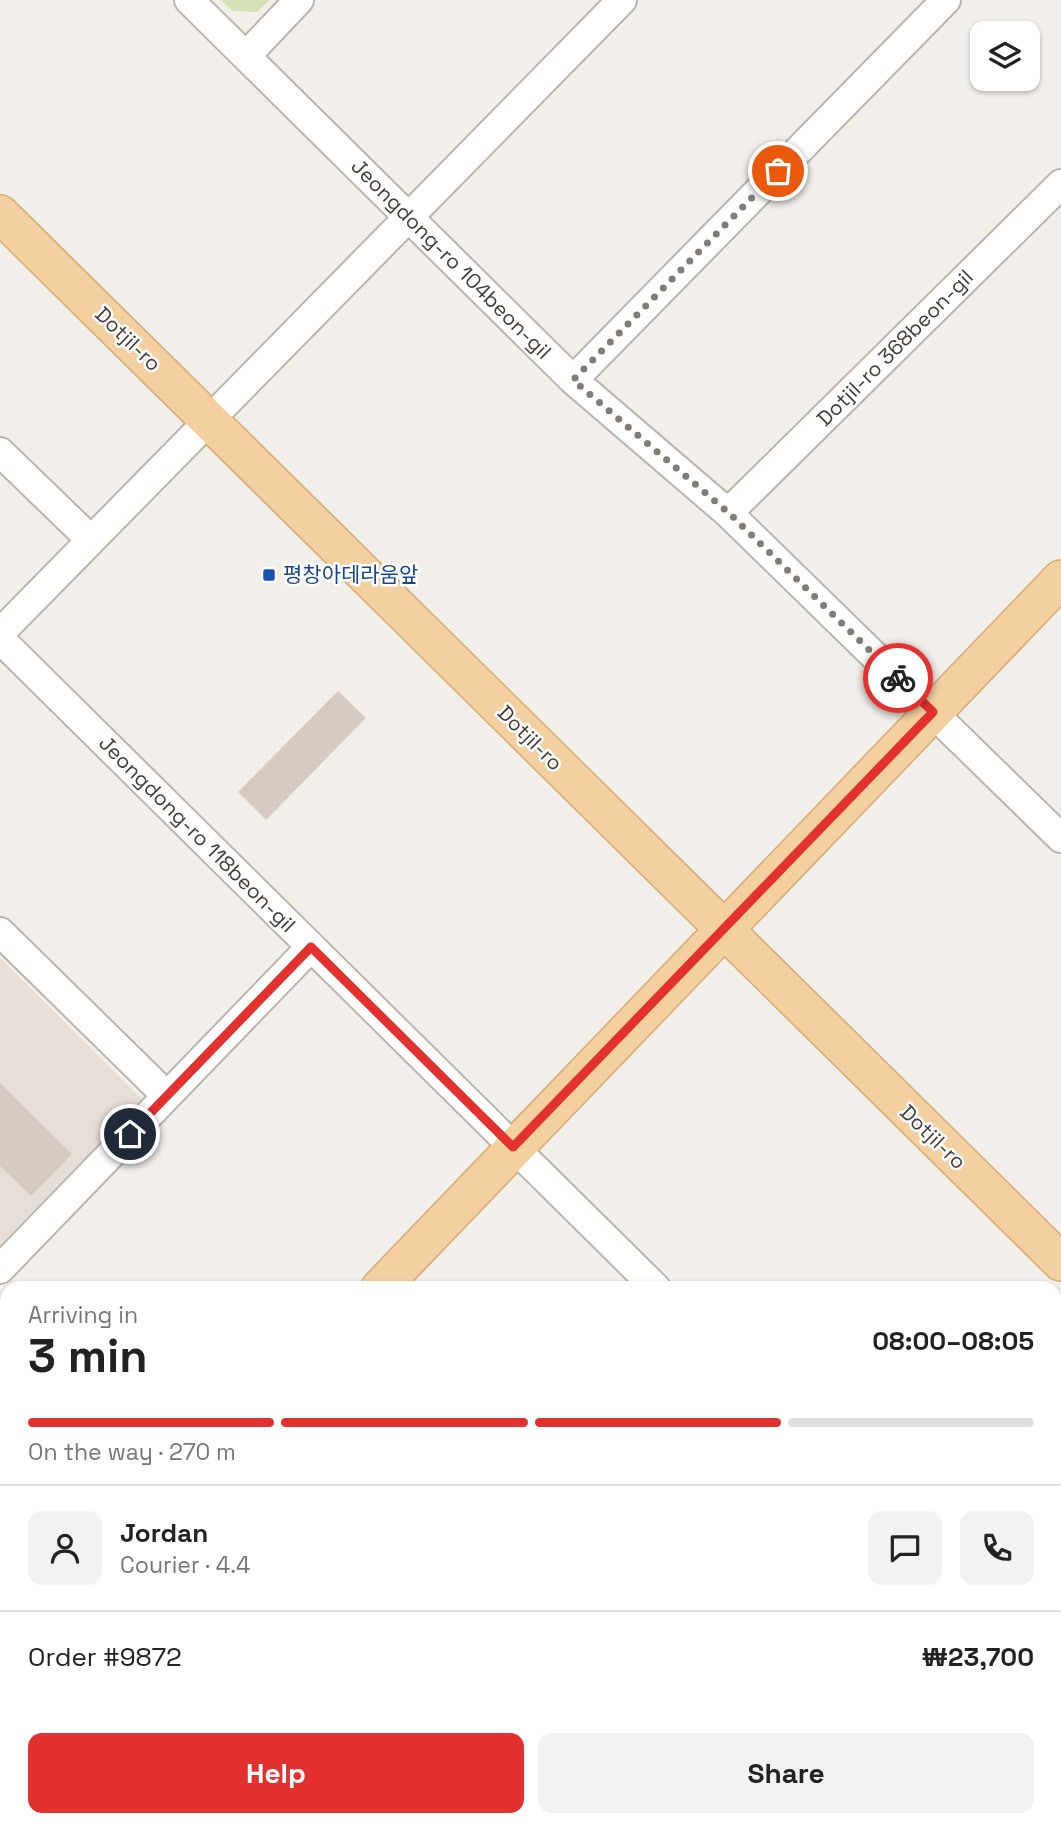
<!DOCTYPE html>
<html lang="en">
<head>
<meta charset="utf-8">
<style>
  body { margin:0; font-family:"Space Grotesk","Noto Sans KR",sans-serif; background:#f2f2f2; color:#222; height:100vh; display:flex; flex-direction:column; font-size:26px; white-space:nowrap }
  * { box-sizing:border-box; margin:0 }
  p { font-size:23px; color:#767676 }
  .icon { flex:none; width:38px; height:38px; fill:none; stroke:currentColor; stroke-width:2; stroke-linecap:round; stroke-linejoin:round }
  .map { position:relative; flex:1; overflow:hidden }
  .panel { position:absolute; left:0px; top:1281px; width:1062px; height:546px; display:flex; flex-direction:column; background:#fff; border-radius:21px 21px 0 0; box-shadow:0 2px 5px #0004 }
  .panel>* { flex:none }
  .fabs { position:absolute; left:970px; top:21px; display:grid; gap:14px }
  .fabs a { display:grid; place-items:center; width:70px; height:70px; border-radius:14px; background:#fff; box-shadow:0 2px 5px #0004; font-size:35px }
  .pin { position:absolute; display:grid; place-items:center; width:60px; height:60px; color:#fff; margin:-30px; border:4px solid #fff; border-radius:50%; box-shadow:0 2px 7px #0007 }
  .courier { position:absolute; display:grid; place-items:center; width:70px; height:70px; margin:-35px; border:5px solid #e3312f; border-radius:50%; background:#fff; color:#222; box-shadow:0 2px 9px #0007 }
  .summary em { font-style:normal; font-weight:600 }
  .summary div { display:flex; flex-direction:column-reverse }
  .summary { display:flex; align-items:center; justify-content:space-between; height:119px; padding:0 28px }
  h1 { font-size:46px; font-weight:600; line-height:52px }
  .bar { display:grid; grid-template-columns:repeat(4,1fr); gap:10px 7px; align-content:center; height:84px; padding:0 28px }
  .bar i { height:9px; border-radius:5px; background:#e0e0e0 }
  .bar .on { background:#e3312f }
  .bar p { grid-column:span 4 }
  .line { display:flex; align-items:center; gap:18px; padding:0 28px; border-top:2px solid #e0e0e0 }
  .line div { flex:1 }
  .round { display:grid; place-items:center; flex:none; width:74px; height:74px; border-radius:14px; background:#f2f2f2 }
  .cta { display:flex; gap:14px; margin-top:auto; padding:14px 28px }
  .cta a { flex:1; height:80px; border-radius:14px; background:#e3312f; color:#fff; font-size:28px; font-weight:600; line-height:80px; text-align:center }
  .cta a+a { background:#f2f2f2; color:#222 }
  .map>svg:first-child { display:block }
</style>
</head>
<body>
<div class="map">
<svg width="1061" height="1827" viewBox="0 0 1061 1827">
  <rect width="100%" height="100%" fill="#f2eee9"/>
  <path fill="#e6dfd7" d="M0 958 143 1100 0 1247Z"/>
  <path fill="#eae1d4" d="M313 1820H755L762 1827H306Z"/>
  <path fill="#d4e2b6" d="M221 0H270L257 12 233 11Z
    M1055 1723 1061 1728V1827H809L802 1820H1055Z
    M472 1820H716L723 1827H465Z"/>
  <path fill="#d6cbc2" d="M338 691 366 718 266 820 238 792Z
    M0 1083 72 1154 31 1196 0 1166Z
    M434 1820H464L458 1827H442Z"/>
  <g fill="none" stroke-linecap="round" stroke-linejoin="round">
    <g stroke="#bdb5ac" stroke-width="32">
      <path id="minor" d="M189 0 573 380 728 513 1061 838
        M246 56 299 0
        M573 380 946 0
        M0 452 91 540
        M728 513 1061 184
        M0 633 622 0
        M0 639 656 1288
        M0 932 167 1096
        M0 1269 311 947
        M1055 1689 1061 1695
        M0 1720 7 1727
        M97 1820 104 1827
        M786 1820 793 1827
        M277 1827 284 1820"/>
    </g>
    <g stroke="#d7ab72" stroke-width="40">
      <path id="major" d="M0 214 1061 1262
        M380 1288 1061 579
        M0 1688 7 1681"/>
    </g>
    <use href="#minor" stroke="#fff" stroke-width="28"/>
    <use href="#major" stroke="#f4d0a1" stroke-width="37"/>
  </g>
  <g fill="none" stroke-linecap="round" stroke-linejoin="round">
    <path stroke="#827c76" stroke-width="7" stroke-dasharray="0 12.6" d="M778 171 573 380 729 513 898 678"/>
    <path stroke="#e3312f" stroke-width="9" d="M130 1134 311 947 513 1147 933 712 898 678"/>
  </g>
  <rect fill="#1a4fb4" stroke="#fff" stroke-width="2.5" x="262" y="568" width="14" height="14" rx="3.5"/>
  <g text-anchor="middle" stroke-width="5" stroke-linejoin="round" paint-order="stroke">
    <g font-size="21" fill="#453e38" stroke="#fff">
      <text transform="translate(451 259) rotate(45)" y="7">Jeongdong-ro 104beon-gil</text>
      <text transform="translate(128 339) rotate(44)" y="7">Dotjil-ro</text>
      <text transform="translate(895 348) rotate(-45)" y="7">Dotjil-ro 368beon-gil</text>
      <text transform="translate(530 738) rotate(45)" y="7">Dotjil-ro</text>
      <text transform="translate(197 834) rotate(45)" y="7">Jeongdong-ro 118beon-gil</text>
      <text transform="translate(933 1137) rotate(44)" y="7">Dotjil-ro</text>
    </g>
    <g font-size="21" fill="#164399" stroke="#fff" text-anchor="start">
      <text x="283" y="582">평창아데라움앞</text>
    </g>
  </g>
</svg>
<div class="fabs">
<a><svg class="icon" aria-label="layers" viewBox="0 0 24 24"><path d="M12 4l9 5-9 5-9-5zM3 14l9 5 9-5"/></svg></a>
</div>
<div class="pin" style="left:778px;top:171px;background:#ea580c"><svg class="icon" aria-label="bag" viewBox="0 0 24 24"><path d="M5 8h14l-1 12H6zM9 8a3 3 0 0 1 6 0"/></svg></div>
<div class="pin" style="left:130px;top:1134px;background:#1f2937"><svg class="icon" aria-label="home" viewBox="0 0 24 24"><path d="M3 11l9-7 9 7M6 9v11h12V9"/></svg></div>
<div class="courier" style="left:898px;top:678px"><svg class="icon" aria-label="bike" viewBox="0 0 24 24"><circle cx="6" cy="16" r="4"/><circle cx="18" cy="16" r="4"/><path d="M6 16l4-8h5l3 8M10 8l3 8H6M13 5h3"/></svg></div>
<section class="panel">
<div class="summary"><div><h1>3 min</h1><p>Arriving in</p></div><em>08:00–08:05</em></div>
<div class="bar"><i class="on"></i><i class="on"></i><i class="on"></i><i></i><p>On the way · 270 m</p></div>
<div class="line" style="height:126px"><a class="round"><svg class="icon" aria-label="person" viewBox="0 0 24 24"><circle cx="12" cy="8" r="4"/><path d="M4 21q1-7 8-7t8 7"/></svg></a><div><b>Jordan</b><p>Courier · 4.4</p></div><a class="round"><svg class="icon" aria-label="chat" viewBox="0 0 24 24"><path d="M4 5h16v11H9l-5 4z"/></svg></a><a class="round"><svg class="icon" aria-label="phone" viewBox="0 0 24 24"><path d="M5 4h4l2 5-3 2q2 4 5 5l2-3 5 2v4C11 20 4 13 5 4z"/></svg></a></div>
<div class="line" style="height:91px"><div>Order #9872</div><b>₩23,700</b></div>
<div class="cta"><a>Help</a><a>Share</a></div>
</section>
</div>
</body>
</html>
